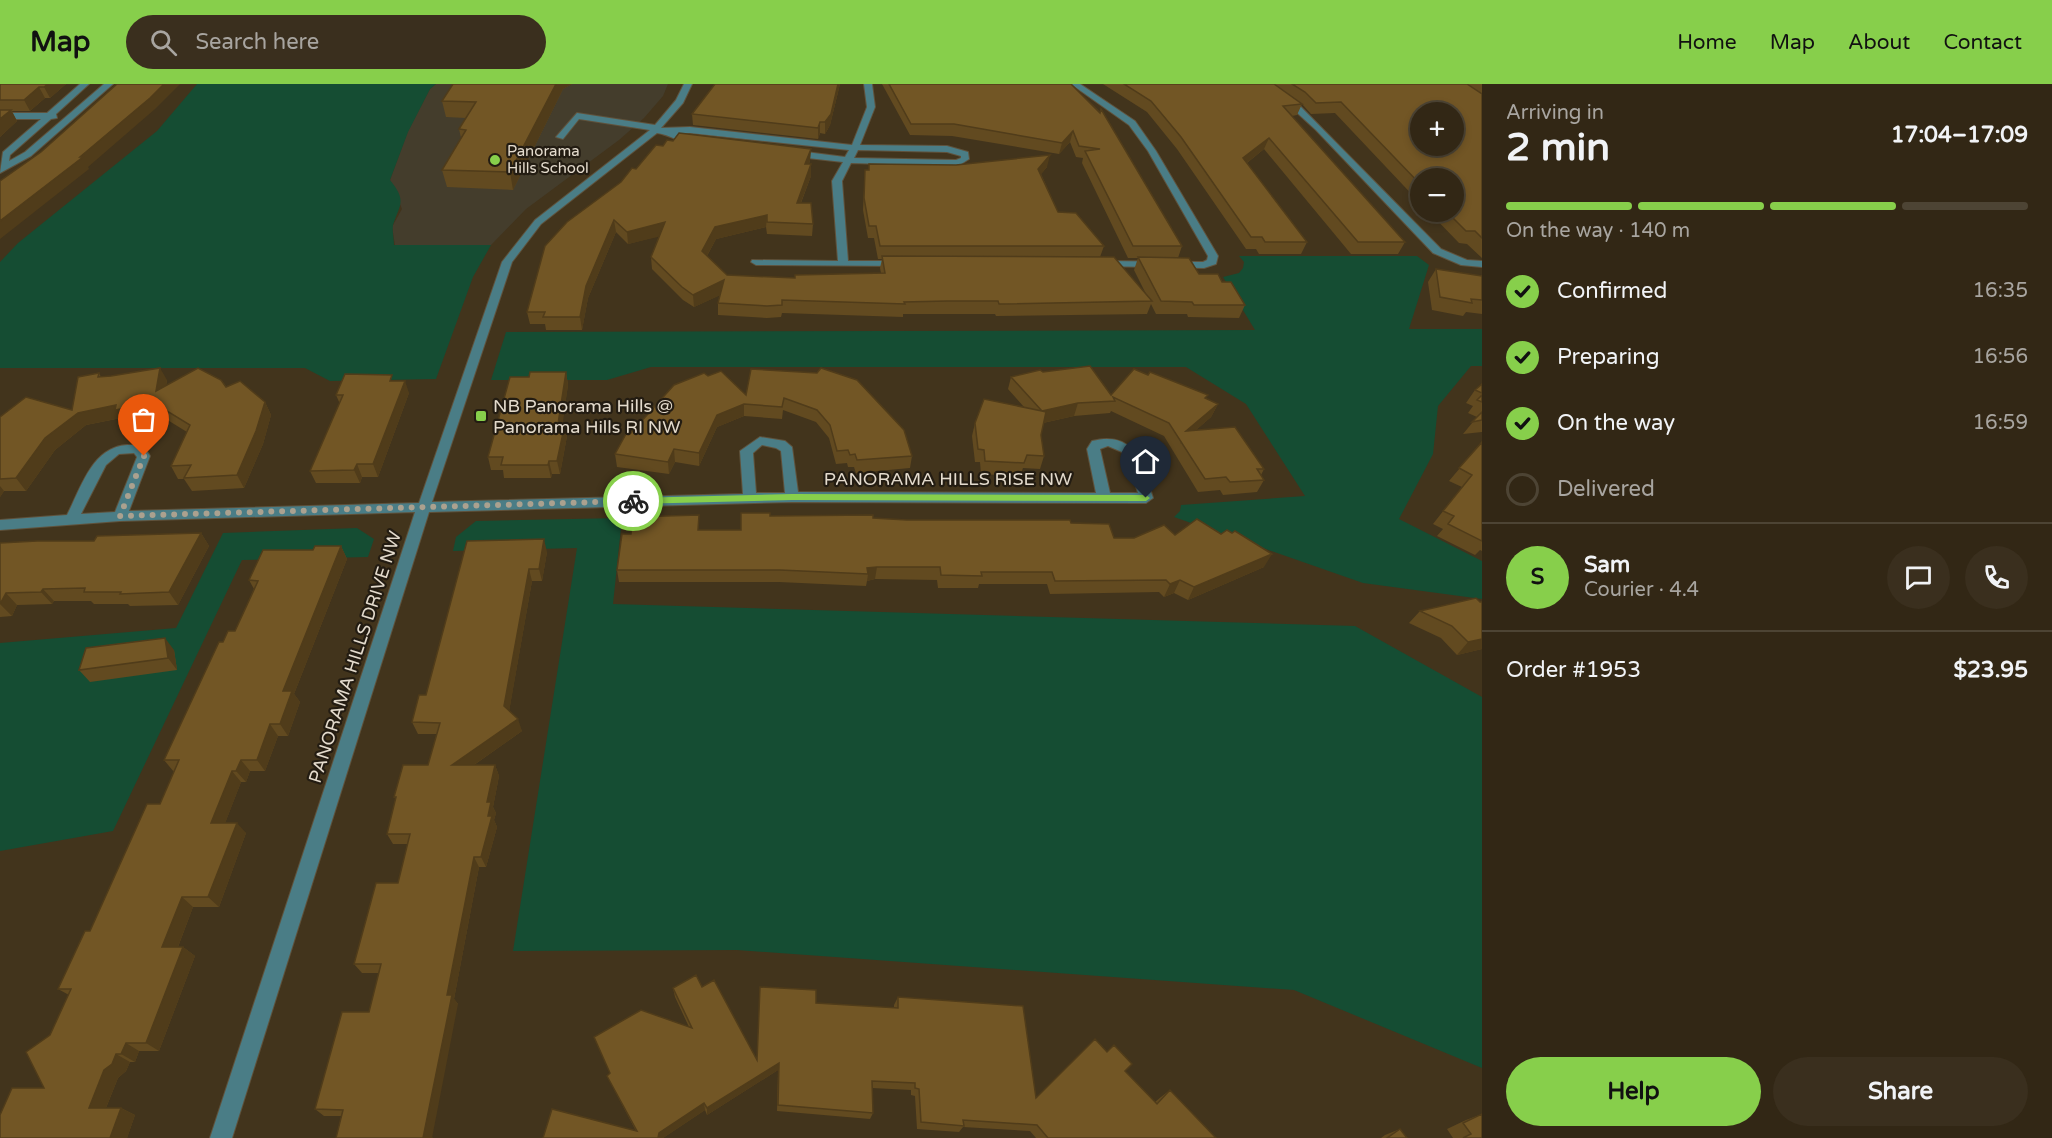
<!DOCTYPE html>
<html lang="en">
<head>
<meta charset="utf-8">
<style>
  body { margin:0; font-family:"Varela Round",sans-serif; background:#3a2f1e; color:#f1f3f6; height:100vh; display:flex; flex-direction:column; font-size:22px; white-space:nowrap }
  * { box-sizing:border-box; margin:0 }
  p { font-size:20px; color:#a8a5a0 }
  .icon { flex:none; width:33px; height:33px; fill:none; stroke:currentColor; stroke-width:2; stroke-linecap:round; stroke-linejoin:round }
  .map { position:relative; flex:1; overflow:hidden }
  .details { display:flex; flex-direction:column; background:#322715; width:570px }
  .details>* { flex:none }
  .fabs { position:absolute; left:1410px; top:18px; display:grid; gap:12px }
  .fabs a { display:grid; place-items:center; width:54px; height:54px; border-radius:50%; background:#322715; box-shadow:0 3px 9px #0003,0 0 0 2px #4d4434; font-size:30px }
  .pin { position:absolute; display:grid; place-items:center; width:51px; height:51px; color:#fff; margin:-62px -26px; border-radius:50% 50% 50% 0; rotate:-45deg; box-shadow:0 0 6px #0007 }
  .pin .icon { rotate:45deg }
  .courier { position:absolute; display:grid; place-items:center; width:60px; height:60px; margin:-30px; border:4px solid #87cf4b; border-radius:50%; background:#fff; color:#222; box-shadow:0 2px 8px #0007 }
  .head em { font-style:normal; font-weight:700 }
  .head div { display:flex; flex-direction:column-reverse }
  .head { display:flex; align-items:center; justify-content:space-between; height:102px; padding:0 24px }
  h1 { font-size:39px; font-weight:700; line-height:45px }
  .bar { display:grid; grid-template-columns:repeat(4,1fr); gap:9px 6px; align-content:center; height:72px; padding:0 24px }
  .bar i { height:8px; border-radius:4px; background:#4d4434 }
  .bar .current { background:#87cf4b }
  .bar p { grid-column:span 4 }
  .line { display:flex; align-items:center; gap:15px; padding:0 24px; border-top:2px solid #4d4434 }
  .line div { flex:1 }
  .round { display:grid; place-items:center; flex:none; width:63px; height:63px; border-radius:32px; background:#3a2f1e }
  ol { padding:0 24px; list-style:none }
  li { display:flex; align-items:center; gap:18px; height:66px }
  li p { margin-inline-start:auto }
  li .icon { padding:6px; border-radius:50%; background:#87cf4b; color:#111; stroke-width:4 }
  li:last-child { color:#a8a5a0 }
  li i { width:33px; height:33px; border:3px solid #4d4434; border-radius:50% }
  .cta { display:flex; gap:12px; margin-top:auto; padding:12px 24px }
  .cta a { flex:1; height:69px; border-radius:36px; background:#87cf4b; color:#111; font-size:24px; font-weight:700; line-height:69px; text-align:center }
  .cta a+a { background:#3a2f1e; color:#f1f3f6 }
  header { display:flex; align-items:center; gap:36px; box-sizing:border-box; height:84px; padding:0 30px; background:#87cf4b; color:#111 }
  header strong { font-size:28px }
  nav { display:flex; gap:33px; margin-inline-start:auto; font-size:21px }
  .search { width:420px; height:54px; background:#3a2f1e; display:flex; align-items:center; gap:15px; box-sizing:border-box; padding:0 21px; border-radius:33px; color:#a8a5a0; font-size:22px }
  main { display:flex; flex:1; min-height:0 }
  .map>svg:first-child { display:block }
</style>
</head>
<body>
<header>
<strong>Map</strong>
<div class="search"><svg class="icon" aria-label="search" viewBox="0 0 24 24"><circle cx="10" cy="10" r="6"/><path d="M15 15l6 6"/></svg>Search here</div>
<nav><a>Home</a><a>Map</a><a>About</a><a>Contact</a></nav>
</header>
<main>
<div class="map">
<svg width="1482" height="1054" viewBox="0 0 1482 1054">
  <rect width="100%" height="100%" fill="#42341c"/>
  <path fill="#443d2c" d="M436 0H668L663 12 644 34 619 56 526 125 491 161H395L392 143 402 125 390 96 408 47 430 5Z"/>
  <path fill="#154d33" d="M197 0H436L430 5 408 48 390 96C407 117 400 120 393 141 392 147 394 155 394 161H491L473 193 436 295 330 297 305 284H0V178L18 159 157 47Z
    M1239 172H1417L1429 181 1409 245H1482V282H1471L1438 322 1433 370 1399 435 1482 477V515L1363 499 1174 433 1180 427 1181 421 1305 412 1246 320 1186 283H651L607 296H491L506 248 1255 246 1223 193 1239 189 1243 184 1244 178Z
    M622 434 613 520 1355 542 1482 613V984L1294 906 737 866 513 867 577 464 453 467 456 453 476 437Z
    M357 444 374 455 368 473 242 476 113 747 0 767V559L176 544 223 449Z"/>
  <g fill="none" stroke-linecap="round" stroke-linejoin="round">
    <g stroke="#5f523c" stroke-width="2">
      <path id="minor" d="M80 0H89L56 30 57 34 51 35 10 71 9 77 25 68 104 0H113L31 72 0 89 3 68 41 35H0V29H47Z
        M684 0H692L683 19 661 44 690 43 852 61 867 23 864 0H872L875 23 860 61 947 62 968 68 969 75 958 82 851 79 842 97 848 177H901L905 178V182L756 181 751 178 752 176 838 177 832 97 843 78 790 72 786 69 790 66 845 73 849 66 690 49 678 50 683 54 697 55V59C681 61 672 51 657 49L541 140 512 178 432 418 743 410 740 367 760 353 785 357 792 363 798 408 1096 409 1087 365 1092 357C1136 346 1143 381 1153 414L1146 419 792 418 429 428 232 1054H210L415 428 120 437 0 446V436L67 431C81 404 92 363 127 361 139 361 144 362 150 372L129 427 419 419 502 178 535 136 650 46 579 35 563 55 556 53 577 29 655 41 676 16ZM858 66 947 68 961 72V74L956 76 854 74ZM762 361 776 364 781 367 785 409H756L753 369ZM1108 362 1122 368 1130 382 1138 409H1110L1100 365ZM134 369 137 373 115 428 81 430 106 381 119 370Z
        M1071 0H1080L1135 37 1156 67 1218 172 1216 180 1204 184 1098 182V178L1102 177 1203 178 1207 176 1208 172 1148 67 1129 41Z
        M1257 0H1266L1299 21 1441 165 1467 176 1482 177V183L1461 181 1433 169 1316 46 1293 25Z"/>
    </g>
    <use href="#minor" fill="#4a7d86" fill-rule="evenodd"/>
  </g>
  <path fill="#624a20" d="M0 0H66L50 14H45L30 27H12L17 37 0 53Z
    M453 0H572L563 5 513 106 447 103 442 86 461 54 459 45 466 34 446 33 442 17Z
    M715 0H840L830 41 825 50 820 49 818 55 693 41 692 30Z
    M882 0H1071L1100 28 1101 25 1182 162 1178 174 1199 190 1222 198 1245 221 1239 234 1188 233 1187 230H1156L1151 220 1147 230 996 232 995 230H903V233L782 229 781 233 767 234 718 231V219L720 211 694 223 683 216 652 185 651 173 659 152 628 160 616 148 588 214 582 246H546L545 240H530L527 228 621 98 663 62 811 65 810 76 809 80 811 92 801 119 813 140 812 152 767 150 766 143 716 155 707 172 727 191 795 194 881 189 880 184 882 175H878L874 154H868L863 126 865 86H869V80L1047 83 1041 90 1058 128 1104 162 1100 173 1147 212 1134 186 1138 174H1128L1082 79 1083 74 1076 73 1070 58 1059 70 952 52 910 51Z
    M1103 0H1482V174L1467 160 1459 159 1429 128H1454L1420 94V119L1335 29 1311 30 1302 20 1297 31 1292 32 1405 158 1398 170H1351L1264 65 1247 79 1307 158 1301 170H1259L1256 165H1246L1177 65 1147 28Z
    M1436 185 1482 192V230L1466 228 1463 232 1432 226 1428 198Z
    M751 285 912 372 910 384 856 389 854 383H848L847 379 836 380 829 354 816 338 783 326 782 335 744 332 717 343 699 382 675 378 669 390 617 383 615 370 630 350 708 292 746 311Z
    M566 288 568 301 562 340H565L567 352 560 390H552L551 394H504L503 386H491L488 373 529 293Z
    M1043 288 1111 311 1207 315 1218 320 1211 333 1196 346 1264 385 1261 391 1264 396 1257 408 1223 411 1220 406 1198 408 1164 352 1111 327 1110 329 1074 332 1043 339 1041 351 1044 372 1040 385 1023 384 1020 392 981 390 980 378H975L972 352 975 339 1024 323 1008 305 1011 293Z
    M99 289 101 293 167 296 166 302 226 303 265 318 271 331 263 360 244 404 192 407 184 395H178L171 382 187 348 161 332 123 338 121 334 86 341 55 366 26 407H4L0 413V333L72 326Z
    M394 297 409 309 378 393H362L360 399H316L310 387 340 320 336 311Z
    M1482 300V348L1463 350 1477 333 1468 329 1473 322 1466 319 1475 306Z
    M1482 358V467L1480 466 1475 471 1437 452 1443 445 1433 440 1462 403 1449 397Z
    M770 432 873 434 907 436 1071 439 1114 454H1134L1175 451 1264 483 1188 516 1174 509 1164 513 1159 508 1050 510 1047 500H979L978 504H938L937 496 875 495 867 497 866 502 779 498H619L617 486 631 450 699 446H741Z
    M201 449 209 462 178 521 130 522 128 520H94L91 517H54L52 520 17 521 12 532 0 533V459L94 457Z
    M467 457 547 468 542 497H532L509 627 522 647 474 681H495L499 692 493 723 496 729 494 736 497 743 486 783H479L454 915 458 920 342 1032H324L315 1025 369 928 379 889H362L354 880 398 799 408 760H393L387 750 396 716 394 713 428 681 437 650H418L412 638 426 611Z
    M341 462 347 475 294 610 300 618 288 652H278L265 687H250L246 698H241L225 739 246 749 219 823H193L178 863H183L195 872 159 967H139L135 978H130L126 987 118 994 106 1024H121L135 1031 127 1054H0L44 1004 50 951 69 911 58 905 160 720 174 688 164 676 223 558 235 547 254 505 249 496 313 466Z
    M1482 518V565L1457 571 1441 554 1409 539 1420 527Z
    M174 566 177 586 90 598 79 586Z
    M702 903 757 976 816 919 894 924V921L898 913 1036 1014 1125 987 1155 1018 1161 1013 1170 1006 1216 1054H1036L1030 1047 963 1043 959 1048 917 1045 915 1012 911 1011V1006L872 1004 873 1029 870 1035 777 1027 778 986 707 1031 705 1026 663 1054H543L636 1047 607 992 689 943 675 913 673 904Z
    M1482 1030V1054H1453L1447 1045 1466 1036Z
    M1400 1045 1407 1054H1381L1385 1051Z"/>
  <path fill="#503c1a" d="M48 0H66L50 14 44 3Z
    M164 0H180L155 25 88 83 89 85 0 155V137L80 73Z
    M556 0H572L563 5 513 106 510 88Z
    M838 0H840L830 41 825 50V38Z
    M39 3 45 14 30 27 24 16Z
    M11 26 17 37 0 53V35Z
    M820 38V49L818 55V44Z
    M1073 47 1070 58 1059 70 1062 59Z
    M1269 54 1264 65 1238 86 1243 74Z
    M811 65 810 76 805 91V80Z
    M1050 71 1047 83 1035 97 1038 85Z
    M811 80V92L796 131 797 119Z
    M767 131 766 143 716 155 703 179 702 167 715 143Z
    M614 136 616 148 588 214 582 246 580 233 586 202Z
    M665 138 666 151 628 160 627 148Z
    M724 196 725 209 694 223 693 211Z
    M160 284 167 296 163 320 156 307Z
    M566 288 568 301 561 352 558 340Z
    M405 297 409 309 378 393 373 380Z
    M265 318 271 331 263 360 244 404 237 391Z
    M154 319 161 332 123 338 121 334 86 341 55 366 26 407 16 394 45 354 78 329 116 321Z
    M1078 319 1074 332 1038 340 1042 327Z
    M744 320V332L717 343 699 382V369L717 331Z
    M1218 320 1211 333 1180 360 1186 347Z
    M565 340 567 352 560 390 557 377Z
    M674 365 675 378 669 390 668 378Z
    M549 377 552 390 551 394 548 381Z
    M357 380 362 393 360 399 354 386Z
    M0 402 4 407 0 413Z
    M201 449 209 462 178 521 169 508Z
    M544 455 547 468 542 497 539 485Z
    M341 462 347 475 294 610 300 618 288 652 280 640 283 607Z
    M1272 470 1264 483 1188 516 1194 503Z
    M877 483 875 495 867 497 868 490 867 484Z
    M529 485 532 497 508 634 504 622Z
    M1180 496 1174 509 1164 513 1170 500Z
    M43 505 54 517 52 520 41 508Z
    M6 509 17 521 12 532 0 520Z
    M165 554 174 566 177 586 168 574Z
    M1482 555V565L1457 571 1468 558Z
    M518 635 522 647 458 692 452 681Z
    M270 640 278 652 265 687 257 676Z
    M241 676 250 687 246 698 236 687Z
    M495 681 499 692 493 723 496 729 494 736 497 743 486 783 481 773 487 718Z
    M232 687 241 698 221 750 211 739Z
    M237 739 246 749 219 823 208 813Z
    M474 773 479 783 454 915 458 920 432 1054H423L447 911Z
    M182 813 193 823 174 873 162 863Z
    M183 863 195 872 159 967 146 959Z
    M126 959 139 967 135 978 121 970Z
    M116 970 130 978 126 987 118 994 103 1031 89 1024 104 986Z
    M779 979 778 986 707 1031V1024Z
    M704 1019 705 1026 663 1054H658L659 1049Z
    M121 1024 135 1031 127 1054H110Z"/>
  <path fill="#725625" stroke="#503c1a" stroke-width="1.5" fill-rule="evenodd" d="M0 0H48L44 3H39L24 16H0Z
    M117 0H164L150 14 80 73H83L0 137V97L41 68Z
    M453 0H556L510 88 442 86 466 46 459 45 476 18 442 17Z
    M715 0H838L831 30 825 38H820L818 44 692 30Z
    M889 0H1071L1100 29 1101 25 1182 162H1133L1085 67 1100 65 1079 62 1073 47 1062 59 954 40H911Z
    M1124 0H1274L1302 20 1283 22 1405 158H1358L1269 54 1243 74 1307 158H1265L1262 153H1251L1181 53 1151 17Z
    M1292 0H1467L1482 10V154L1475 147H1466L1447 128H1454V94H1420V100L1341 18 1316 19 1305 8ZM1420 28H1454V62H1420Z
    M0 26H11L0 35Z
    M679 49 811 65 805 80H811L797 119H811L813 140 767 138V131L715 143 702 167 727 191 795 194V191L885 189 882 172 1114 173 1152 217 999 220 998 217H947L904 218 905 220 782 216V221L767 222 718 219 724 196 693 211 682 203 651 173 665 138 627 148 614 136 586 202 580 233H543L545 228H527L545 162 567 138 621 98 632 84 636 85 656 61 663 62 667 56 673 57Z
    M1050 71 1038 85 1058 128 1076 129 1104 162H880L876 142H869L864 114 865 86H869V80L956 81Z
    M1138 173 1189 174 1199 190H1218L1222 198H1231L1245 221H1194L1192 218 1161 217Z
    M1436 185 1482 192V216L1471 215 1472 219 1440 213Z
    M1090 282 1111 311 1134 285 1148 291 1150 288 1208 311 1205 314 1218 320 1186 347 1235 343 1264 385H1257L1264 396 1230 398 1226 393 1205 395 1169 339 1113 313 1115 317 1078 319 1042 327 1046 328 1041 351 1044 372 1027 371 1024 379 985 377 984 366 978 365 975 339 984 315 1042 327 1011 293 1040 286 1043 288Z
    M160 284 156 307 198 284 221 296 226 303 240 297 265 318 256 347 237 391 184 394 191 381 171 382 190 341 154 319 115 326 116 321 78 329 45 354 16 394 0 395V333L26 313 72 326 78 293 99 289 98 293 111 292Z
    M821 284 857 296 904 346 912 372 857 376 855 370 850 371 848 366 837 367 830 341 817 326 784 314 782 323 744 320 717 331 699 369 674 365 668 378 615 370 626 350H630L674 301 704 289 708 292 721 287 746 311 751 285 817 289Z
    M530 288H566L558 340H565L557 377H549L548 381H501L503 373H488L510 293H529Z
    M345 290 392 291 390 297H405L373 380H357L354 386 310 387 343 311H336Z
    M1482 300V309L1475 306Z
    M1482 311V318L1477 316Z
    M1482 328V336L1472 338Z
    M1482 358V457L1448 440 1454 432 1443 427 1472 391 1459 384Z
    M741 429H770V432L873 431V434L907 436H1070L1071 439 1109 440 1114 454H1134L1164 441 1175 451 1197 435 1221 450 1227 446 1232 449 1235 447 1272 470 1194 503 1180 496 1170 500 1166 496 1055 497 1052 488H981L982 492 941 491 940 483H877L867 484 868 490 780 486H617L622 450H631L633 433 699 431 698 446H741Z
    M201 449 169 508 120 510 121 508H84L85 504 43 505 41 508 6 509 0 520V459L37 457H94L97 452Z
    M544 455 539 485H529L504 622 518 635 452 681H495L487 718H491L488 732H492L481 773H474L447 911H452L423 1054H433H336L343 1026 315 1025 342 928H369L381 880H354L376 799H398L410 750H387L396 713H394L403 681H428L440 639 412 638 419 611H426L467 457Z
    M315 462H341L283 607H292L280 640H270L257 676H241L236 687H232L211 739H237L208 813H182L162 863H183L146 959H126L121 970H116L112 980 104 986 89 1024H121L110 1054H0V1031L12 1004H44L26 968 50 951 71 905H58L85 847H90L147 720H160L179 676H164L219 558H223L228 547H235L258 497 249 496 263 466H313Z
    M1476 514 1480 518H1482V555L1468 558 1452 542 1420 527Z
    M165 554 168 574 79 586 86 564Z
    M696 891 702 903 714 896 757 976 760 903 816 906V919L898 924V913L1023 922 1036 1014 1095 955 1107 968 1114 961 1132 980 1125 987 1157 1020 1170 1006 1216 1054H1048L1037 1041 963 1036 964 1042 921 1038 919 1005 915 1004V999L872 997 873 1029 778 1021 779 979 707 1024 704 1019 659 1049 658 1054H543L552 1025 637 1047 607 992 610 989 594 953 641 926 692 944 673 904Z
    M1482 1030V1054H1463L1471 1050 1463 1039Z
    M1400 1045 1407 1054H1387Z"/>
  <path fill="#87cf4b" d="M792 410 1146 411 1150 414 1146 417 792 416 633 420 628 417 633 414Z"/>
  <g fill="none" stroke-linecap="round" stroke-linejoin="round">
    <path stroke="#aba18f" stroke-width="6" stroke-dasharray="0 10.8" d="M144 372 120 432 633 417"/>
  </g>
  <g fill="#87cf4b" stroke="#231c12" stroke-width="2">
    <circle cx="495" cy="76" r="6"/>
    <rect x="475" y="326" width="12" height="12" rx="3"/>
  </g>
  <g text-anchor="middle" stroke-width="4.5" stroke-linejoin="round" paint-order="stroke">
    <g font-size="15" fill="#e4dbcd" stroke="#231c12" text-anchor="start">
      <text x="507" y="72">Panorama<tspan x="507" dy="17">Hills School</tspan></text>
    </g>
    <g font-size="18" fill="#e4dbcd" stroke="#231c12" text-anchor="start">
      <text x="493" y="328">NB Panorama Hills @<tspan x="493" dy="21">Panorama Hills RI NW</tspan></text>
    </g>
    <g font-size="18" fill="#e4dbcd" stroke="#231c12">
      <text x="948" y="401">PANORAMA HILLS RISE NW</text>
      <text transform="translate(355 573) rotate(-72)" y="6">PANORAMA HILLS DRIVE NW</text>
    </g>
  </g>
</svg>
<div class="fabs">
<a>+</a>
<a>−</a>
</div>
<div class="pin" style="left:144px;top:372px;background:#ea580c"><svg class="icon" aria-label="bag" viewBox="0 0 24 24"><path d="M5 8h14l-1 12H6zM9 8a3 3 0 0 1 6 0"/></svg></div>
<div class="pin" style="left:1146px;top:414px;background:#1f2937"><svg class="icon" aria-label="home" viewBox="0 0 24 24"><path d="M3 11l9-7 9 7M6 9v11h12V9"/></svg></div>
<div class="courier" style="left:633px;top:417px"><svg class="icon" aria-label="bike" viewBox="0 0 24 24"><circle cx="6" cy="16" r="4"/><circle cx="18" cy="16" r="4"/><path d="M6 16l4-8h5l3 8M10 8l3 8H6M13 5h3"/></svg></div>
</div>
<section class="details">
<div class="head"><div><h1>2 min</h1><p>Arriving in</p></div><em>17:04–17:09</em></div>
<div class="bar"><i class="current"></i><i class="current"></i><i class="current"></i><i></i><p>On the way · 140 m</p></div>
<ol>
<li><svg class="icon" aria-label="check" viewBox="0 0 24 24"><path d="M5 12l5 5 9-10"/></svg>Confirmed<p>16:35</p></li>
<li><svg class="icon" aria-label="check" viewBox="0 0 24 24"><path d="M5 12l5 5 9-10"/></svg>Preparing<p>16:56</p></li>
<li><svg class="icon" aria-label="check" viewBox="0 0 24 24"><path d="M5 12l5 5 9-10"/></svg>On the way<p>16:59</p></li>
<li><i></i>Delivered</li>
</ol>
<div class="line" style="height:108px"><b class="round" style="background:#87cf4b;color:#111">S</b><div><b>Sam</b><p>Courier · 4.4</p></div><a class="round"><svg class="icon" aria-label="chat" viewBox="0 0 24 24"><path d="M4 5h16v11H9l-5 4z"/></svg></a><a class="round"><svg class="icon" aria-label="phone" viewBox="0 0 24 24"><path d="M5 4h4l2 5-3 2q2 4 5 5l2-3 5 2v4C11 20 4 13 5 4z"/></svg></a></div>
<div class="line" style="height:78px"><div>Order #1953</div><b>$23.95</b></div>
<div class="cta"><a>Help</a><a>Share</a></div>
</section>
</main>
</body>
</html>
